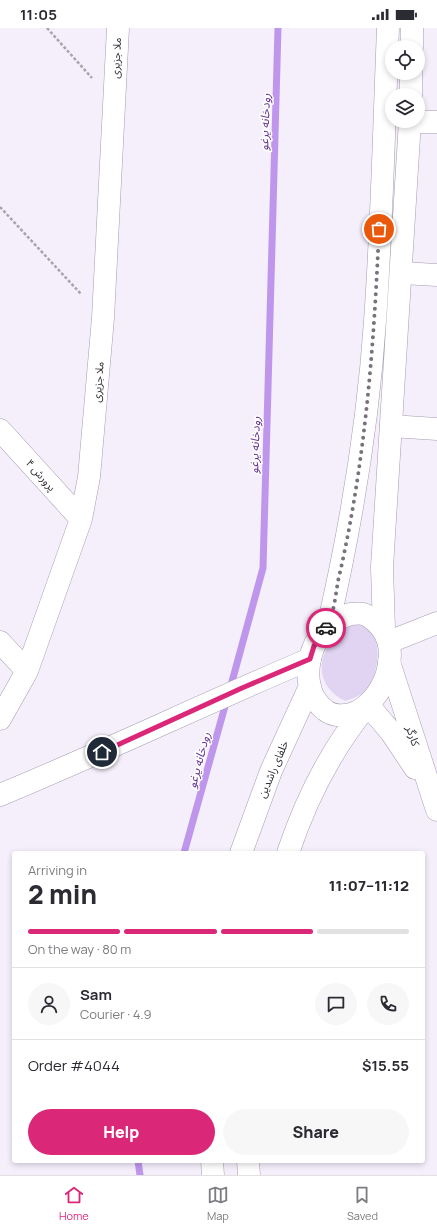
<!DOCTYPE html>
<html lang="en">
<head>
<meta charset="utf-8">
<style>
  body { margin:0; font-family:Manrope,"Noto Sans Arabic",sans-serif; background:#f7f7f7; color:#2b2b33; height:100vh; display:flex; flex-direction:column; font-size:15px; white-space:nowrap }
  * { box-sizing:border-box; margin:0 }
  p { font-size:13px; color:#7c7c81 }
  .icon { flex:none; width:22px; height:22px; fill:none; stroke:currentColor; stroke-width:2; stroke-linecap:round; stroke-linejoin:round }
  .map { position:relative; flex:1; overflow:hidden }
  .panel { position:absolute; left:12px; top:823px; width:413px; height:312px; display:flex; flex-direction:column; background:#fff; border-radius:4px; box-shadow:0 2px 6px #0003 }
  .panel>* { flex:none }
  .buttons { position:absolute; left:385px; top:12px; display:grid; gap:8px }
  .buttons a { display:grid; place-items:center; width:40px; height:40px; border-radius:50%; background:#fff; box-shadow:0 2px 6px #0003; font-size:20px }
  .pin { position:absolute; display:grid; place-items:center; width:34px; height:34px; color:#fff; margin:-17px; border:2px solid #fff; border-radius:50%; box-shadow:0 1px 4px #0007 }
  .courier { position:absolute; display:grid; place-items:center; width:40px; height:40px; margin:-20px; border:3px solid #db2777; border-radius:50%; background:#fff; color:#222; box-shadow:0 1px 5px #0007 }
  .head em { font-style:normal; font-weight:800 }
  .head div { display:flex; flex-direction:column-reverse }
  .head { display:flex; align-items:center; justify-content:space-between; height:68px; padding:0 16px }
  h1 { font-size:26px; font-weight:800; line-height:30px }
  .bar { display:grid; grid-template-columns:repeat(4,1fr); gap:6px 4px; align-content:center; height:48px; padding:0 16px }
  .bar i { height:5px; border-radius:3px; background:#e1e1e2 }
  .bar .current { background:#db2777 }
  .bar p { grid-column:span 4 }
  .line { display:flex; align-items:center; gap:10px; padding:0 16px; border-top:1px solid #e1e1e2 }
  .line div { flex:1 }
  .round { display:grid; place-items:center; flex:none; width:42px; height:42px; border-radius:21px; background:#f7f7f7 }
  .primary-button { display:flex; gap:8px; margin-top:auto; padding:8px 16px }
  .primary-button a { flex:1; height:46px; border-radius:24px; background:#db2777; color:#fff; font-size:16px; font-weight:800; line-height:46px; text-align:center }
  .primary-button a+a { background:#f7f7f7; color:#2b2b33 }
  .status { display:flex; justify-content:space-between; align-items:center; height:28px; padding:0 20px; background:#fff; direction:ltr }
  .status svg { height:11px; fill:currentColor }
  .menu { display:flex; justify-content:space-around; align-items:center; height:56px; border-top:1px solid #e1e1e2; background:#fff; font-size:11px; color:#7c7c81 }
  .menu a { display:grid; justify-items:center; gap:2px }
  .menu .current { color:#db2777 }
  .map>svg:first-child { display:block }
</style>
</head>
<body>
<div class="status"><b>11:05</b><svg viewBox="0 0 49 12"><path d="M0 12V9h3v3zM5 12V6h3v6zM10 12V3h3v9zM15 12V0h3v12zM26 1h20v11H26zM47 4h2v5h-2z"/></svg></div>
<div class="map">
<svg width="437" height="1147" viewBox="0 0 437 1147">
  <rect width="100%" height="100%" fill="#f5effc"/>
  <path fill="#e1d4f3" d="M354 596C360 597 368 599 371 603 383 618 377 651 365 664 360 668 351 671 345 673 315 658 315 627 339 605 343 602 349 599 354 596Z"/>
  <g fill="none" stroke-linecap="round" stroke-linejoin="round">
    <path stroke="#be97ed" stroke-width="7" d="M230 661 263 540 278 0
      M184 825 227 671
      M138 1133 140 1147"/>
    <g stroke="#a59cb0" stroke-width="23">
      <path id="minor" d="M410 94H437
        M402 245 437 247
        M391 398 437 401
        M0 402 81 491
        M0 614 27 643
        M389 614 437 595
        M389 634 437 782
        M368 677 391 704 415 740
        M0 691 27 643 81 491 89 449 103 290 118 0
        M0 767C104 724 206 675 310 631"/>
    </g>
    <g stroke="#a59cb0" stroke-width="23">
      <path id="major" d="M412 19V0
        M411 67V45
        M350 586C354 586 359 585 363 586 368 587 374 592 378 596 404 621 384 676 351 686 342 688 332 688 325 682 299 663 306 616 329 598 335 592 343 589 350 586Z
        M328 598C351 498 368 396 375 293 382 196 384 98 388 0
        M384 601 382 539 410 93
        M241 825 271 743 310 658
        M288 825C306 771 330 723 366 679
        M212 1133 213 1147
        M248 1133 249 1147"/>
    </g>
    <path stroke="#a8a3ae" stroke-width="2.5" stroke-dasharray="3 2" stroke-linecap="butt" d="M47 0 92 50
      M0 179 81 266"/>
    <use href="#minor" stroke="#fff" stroke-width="22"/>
    <use href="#major" stroke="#fff" stroke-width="22"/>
  </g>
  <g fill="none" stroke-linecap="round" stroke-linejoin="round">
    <path stroke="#77727c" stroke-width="4" stroke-dasharray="0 7.2" d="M326 600C333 591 336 565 338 553 365 438 374 319 379 201"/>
    <path stroke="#db2777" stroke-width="5" d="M102 724 242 660 310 631 314 618 326 600"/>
  </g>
  <g text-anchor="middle" stroke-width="3" stroke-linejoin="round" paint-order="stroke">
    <g font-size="11" fill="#332f37" stroke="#fff">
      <text transform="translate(116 30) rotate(-87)" y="4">ملا جزیری</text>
      <text transform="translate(98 354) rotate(-85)" y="4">ملا جزیری</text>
      <text transform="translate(41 447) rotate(48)" y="4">پرورش ۴</text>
      <text transform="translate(413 708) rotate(72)" y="4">کارگر</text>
      <text transform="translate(273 741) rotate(-67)" y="4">خلفای راشدین</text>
    </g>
    <g font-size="12" font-style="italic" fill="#643093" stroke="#fff">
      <text transform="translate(265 94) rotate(-88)" y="4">رودخانه یرغو</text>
      <text transform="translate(255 417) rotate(-88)" y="4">رودخانه یرغو</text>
      <text transform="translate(199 732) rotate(-75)" y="4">رودخانه یرغو</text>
    </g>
  </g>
</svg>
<div class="buttons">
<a><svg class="icon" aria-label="locate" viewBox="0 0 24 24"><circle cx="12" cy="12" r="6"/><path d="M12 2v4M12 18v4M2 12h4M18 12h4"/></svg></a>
<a><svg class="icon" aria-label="layers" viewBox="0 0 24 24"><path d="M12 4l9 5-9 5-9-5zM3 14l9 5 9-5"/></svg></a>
</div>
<div class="pin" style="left:379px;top:201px;background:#ea580c"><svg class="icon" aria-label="bag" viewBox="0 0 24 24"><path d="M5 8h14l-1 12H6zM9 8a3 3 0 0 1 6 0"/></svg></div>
<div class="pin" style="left:102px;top:724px;background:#1f2937"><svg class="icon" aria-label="home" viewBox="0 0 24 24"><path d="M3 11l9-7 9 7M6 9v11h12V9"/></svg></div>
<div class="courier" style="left:326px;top:600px"><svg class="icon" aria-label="car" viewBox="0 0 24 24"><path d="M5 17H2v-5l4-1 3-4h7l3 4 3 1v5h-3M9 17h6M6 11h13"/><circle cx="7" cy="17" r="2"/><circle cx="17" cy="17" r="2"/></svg></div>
<section class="panel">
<div class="head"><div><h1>2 min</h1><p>Arriving in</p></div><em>11:07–11:12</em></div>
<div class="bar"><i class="current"></i><i class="current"></i><i class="current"></i><i></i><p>On the way · 80 m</p></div>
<div class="line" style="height:72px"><a class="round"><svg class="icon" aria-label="person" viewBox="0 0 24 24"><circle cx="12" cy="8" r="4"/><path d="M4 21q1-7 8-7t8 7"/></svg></a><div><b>Sam</b><p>Courier · 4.9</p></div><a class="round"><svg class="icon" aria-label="chat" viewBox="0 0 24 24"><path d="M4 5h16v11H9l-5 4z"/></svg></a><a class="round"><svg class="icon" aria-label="phone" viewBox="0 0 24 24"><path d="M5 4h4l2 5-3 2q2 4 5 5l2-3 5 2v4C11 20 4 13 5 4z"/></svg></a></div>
<div class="line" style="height:52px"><div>Order #4044</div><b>$15.55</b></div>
<div class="primary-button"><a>Help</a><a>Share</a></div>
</section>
</div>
<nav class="menu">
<a class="current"><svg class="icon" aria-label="home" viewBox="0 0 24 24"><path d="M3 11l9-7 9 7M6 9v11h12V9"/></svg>Home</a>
<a><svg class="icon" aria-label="map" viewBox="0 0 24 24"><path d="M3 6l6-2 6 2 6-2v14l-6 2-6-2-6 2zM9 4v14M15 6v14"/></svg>Map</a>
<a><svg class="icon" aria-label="saved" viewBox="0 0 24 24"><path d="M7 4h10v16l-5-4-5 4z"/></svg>Saved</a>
</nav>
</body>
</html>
